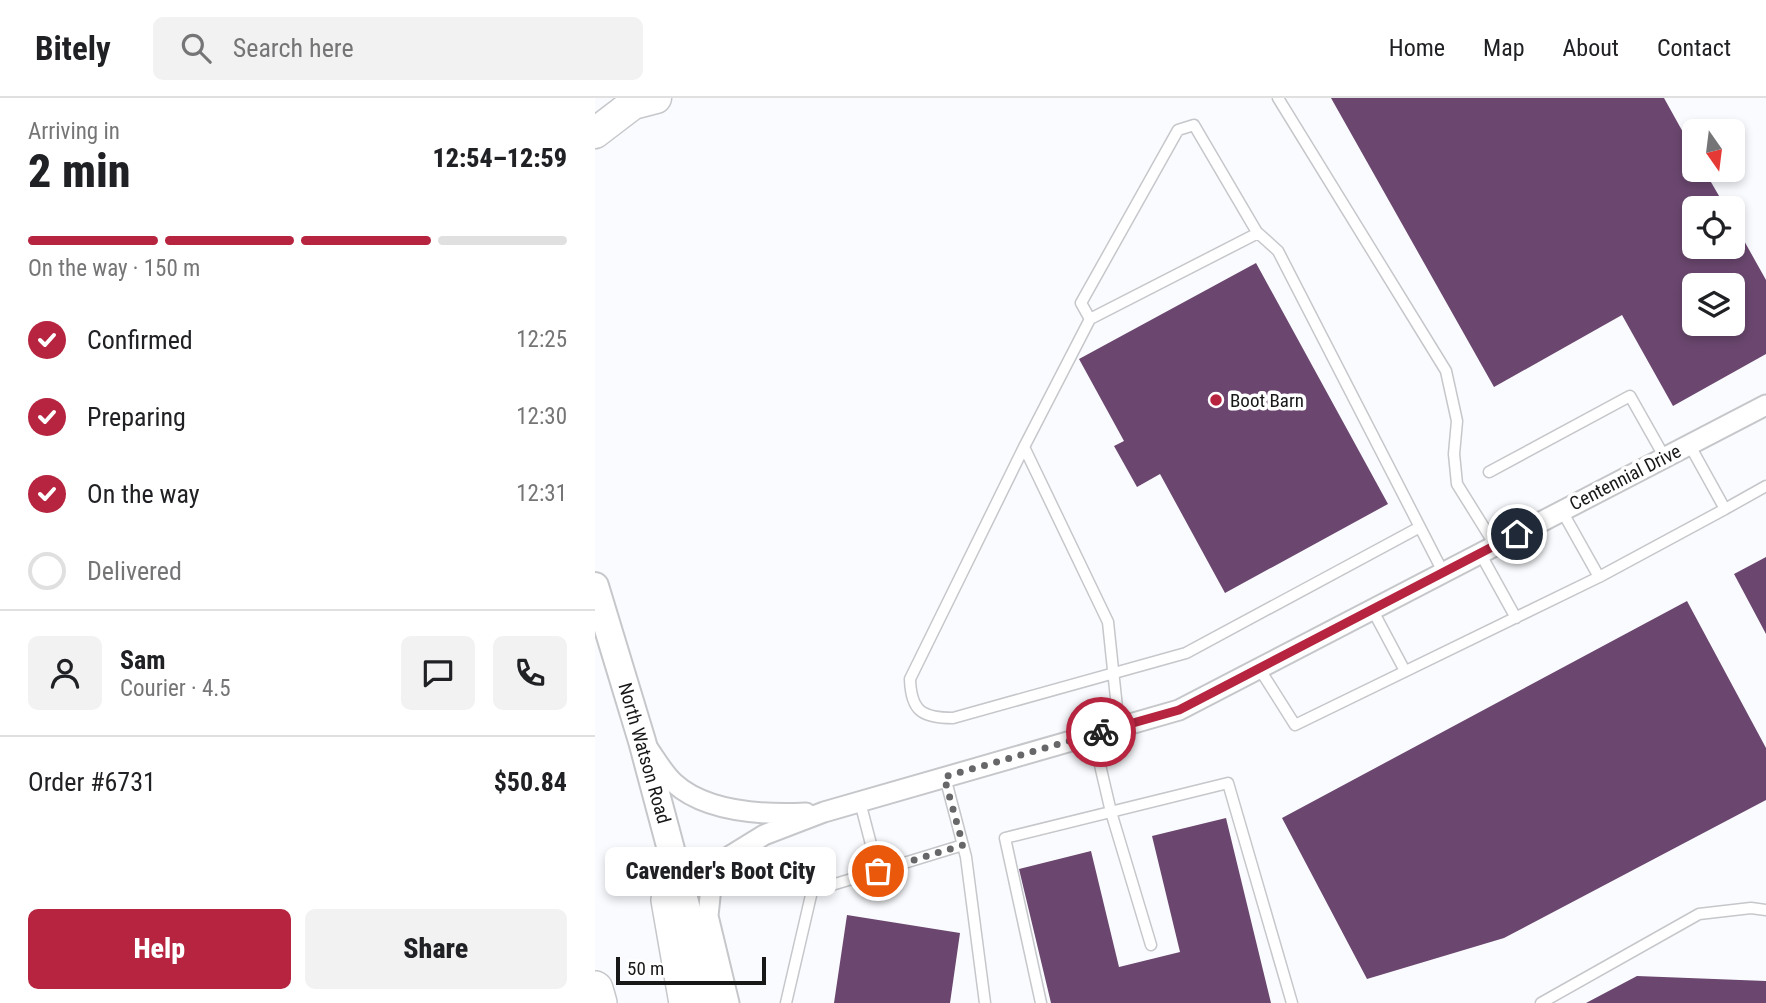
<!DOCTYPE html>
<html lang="en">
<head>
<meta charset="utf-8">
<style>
  body { margin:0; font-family:"Roboto Condensed",sans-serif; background:#f2f2f2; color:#202124; height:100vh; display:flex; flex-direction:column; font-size:26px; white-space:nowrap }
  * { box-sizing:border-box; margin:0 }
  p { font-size:23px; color:#757577 }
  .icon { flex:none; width:38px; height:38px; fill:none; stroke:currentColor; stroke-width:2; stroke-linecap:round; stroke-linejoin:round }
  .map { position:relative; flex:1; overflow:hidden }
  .sheet { display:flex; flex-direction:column; background:#fff; width:595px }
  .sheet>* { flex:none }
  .needle { width:46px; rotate:166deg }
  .buttons { position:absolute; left:1087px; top:21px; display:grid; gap:14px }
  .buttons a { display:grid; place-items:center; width:63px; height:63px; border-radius:10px; background:#fff; box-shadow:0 4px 10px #0003; font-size:35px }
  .scale { position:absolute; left:21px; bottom:18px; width:150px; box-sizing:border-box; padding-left:7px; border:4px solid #181819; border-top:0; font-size:19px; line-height:24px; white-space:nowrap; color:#181819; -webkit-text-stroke:5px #fff; paint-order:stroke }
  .pin { position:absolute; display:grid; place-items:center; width:60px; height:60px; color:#fff; margin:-30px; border:4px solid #fff; border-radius:50%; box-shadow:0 2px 7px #0007 }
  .courier { position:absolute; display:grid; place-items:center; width:70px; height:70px; margin:-35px; border:5px solid #b6243f; border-radius:50%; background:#fff; color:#222; box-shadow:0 2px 9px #0007 }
  .bubble { position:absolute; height:49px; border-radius:10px; background:#fff; box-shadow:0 4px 10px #0003; font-size:23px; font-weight:800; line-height:49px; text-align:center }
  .summary em { font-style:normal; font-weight:800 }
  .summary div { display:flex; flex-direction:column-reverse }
  .summary { display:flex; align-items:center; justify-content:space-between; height:119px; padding:0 28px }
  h1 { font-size:46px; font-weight:800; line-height:52px }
  .bar { display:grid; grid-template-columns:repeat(4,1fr); gap:10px 7px; align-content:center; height:84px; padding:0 28px }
  .bar i { height:9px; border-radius:5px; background:#e0e0e0 }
  .bar .on { background:#b6243f }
  .bar p { grid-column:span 4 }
  .line { display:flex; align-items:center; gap:18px; padding:0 28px; border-top:2px solid #e0e0e0 }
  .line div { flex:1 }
  .round { display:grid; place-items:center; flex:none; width:74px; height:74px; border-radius:10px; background:#f2f2f2 }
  ol { padding:0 28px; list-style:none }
  li { display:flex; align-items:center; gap:21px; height:77px }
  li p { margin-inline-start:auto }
  li .icon { padding:7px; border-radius:50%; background:#b6243f; color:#fff; stroke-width:4 }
  li:last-child { color:#757577 }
  li i { width:38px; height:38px; border:4px solid #e0e0e0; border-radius:50% }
  .primary-button { display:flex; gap:14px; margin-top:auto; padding:14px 28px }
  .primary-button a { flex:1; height:80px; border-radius:10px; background:#b6243f; color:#fff; font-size:28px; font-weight:800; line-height:80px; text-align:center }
  .primary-button a+a { background:#f2f2f2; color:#202124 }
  header { display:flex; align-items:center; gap:42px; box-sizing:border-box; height:98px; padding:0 35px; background:#fff; border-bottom:2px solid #e0e0e0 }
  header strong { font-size:33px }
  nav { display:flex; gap:38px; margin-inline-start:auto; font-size:24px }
  .search { width:490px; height:63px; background:#f2f2f2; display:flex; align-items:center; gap:18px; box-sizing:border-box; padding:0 24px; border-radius:10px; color:#757577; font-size:26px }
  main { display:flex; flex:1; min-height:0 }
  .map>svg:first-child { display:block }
</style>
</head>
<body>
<header>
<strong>Bitely</strong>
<div class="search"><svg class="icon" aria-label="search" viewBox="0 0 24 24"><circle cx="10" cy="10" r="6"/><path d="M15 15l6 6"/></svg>Search here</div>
<nav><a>Home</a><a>Map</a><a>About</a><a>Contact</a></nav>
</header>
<main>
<section class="sheet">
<div class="summary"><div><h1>2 min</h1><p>Arriving in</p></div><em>12:54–12:59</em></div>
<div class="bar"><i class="on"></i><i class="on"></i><i class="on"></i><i></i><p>On the way · 150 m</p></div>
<ol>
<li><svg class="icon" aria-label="check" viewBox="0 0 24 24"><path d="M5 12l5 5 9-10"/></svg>Confirmed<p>12:25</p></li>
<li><svg class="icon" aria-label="check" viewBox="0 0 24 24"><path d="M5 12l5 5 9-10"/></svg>Preparing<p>12:30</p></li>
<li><svg class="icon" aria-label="check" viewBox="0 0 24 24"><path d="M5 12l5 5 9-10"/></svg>On the way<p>12:31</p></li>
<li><i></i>Delivered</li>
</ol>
<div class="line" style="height:126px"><a class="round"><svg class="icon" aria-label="person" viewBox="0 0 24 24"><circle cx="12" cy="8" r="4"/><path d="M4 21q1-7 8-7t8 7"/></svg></a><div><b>Sam</b><p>Courier · 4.5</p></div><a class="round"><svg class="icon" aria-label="chat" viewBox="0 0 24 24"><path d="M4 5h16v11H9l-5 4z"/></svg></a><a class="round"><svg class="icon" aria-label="phone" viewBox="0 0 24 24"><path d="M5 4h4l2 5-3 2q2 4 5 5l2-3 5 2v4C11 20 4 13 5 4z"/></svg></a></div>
<div class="line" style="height:91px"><div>Order #6731</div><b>$50.84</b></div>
<div class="primary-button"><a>Help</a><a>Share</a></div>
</section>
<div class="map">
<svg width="1171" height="905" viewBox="0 0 1171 905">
  <rect width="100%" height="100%" fill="#fafbfe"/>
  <path fill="#6b476f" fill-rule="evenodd" d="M736 0H1069L1099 54V72H1109L1131 110H1099V149H1138V123L1171 182V256L1078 308 1027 217 899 289ZM1099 187H1138V226H1099Z
    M661 165 793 406 630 495 565 376 542 389 519 348 529 343 484 261Z
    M1171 459V536L1139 476Z
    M1092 503 1171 650V702L909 840 772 881 687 720Z
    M631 720 676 905H456L424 771 496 753 524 869 585 854 557 738Z
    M252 817 365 835 355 905H239Z
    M1042 878 1171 883V905H991Z"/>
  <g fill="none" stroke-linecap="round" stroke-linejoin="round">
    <g stroke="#c6c7ca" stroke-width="13">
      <path id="lane" d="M683 0 851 273 862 323 859 356 862 386 900 447
        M495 221 486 205 583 32 599 27 663 136
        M429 349 315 581C316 613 327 620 358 620L591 555 825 429
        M894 374 1035 298 1070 360
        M1130 411 1171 388
        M885 455 921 520
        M1004 479 1130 411 1094 346
        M777 511 810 573
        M664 570 700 627 1004 479 967 413
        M524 629 513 524 429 349 495 221 663 135 683 153 848 474
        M498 637 516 714 556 847
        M350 679 371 759 390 905
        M265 704 283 773 368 747
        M191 905 217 793 283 773
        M446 905 410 740 633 685 697 905
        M946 905 1104 816 1156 810 1171 812"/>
    </g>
    <g stroke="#c6c7ca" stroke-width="23">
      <path id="street" d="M52 649C60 660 68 675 79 685 112 715 169 717 211 715
        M134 905 113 818 116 789 130 761 169 737 229 714 584 612 1171 307"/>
    </g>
    <g stroke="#c6c7ca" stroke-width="30">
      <path id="secondary" d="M0 488 47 643 117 905"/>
    </g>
    <g stroke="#c6c7ca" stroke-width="33">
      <path id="primary" d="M0 35 38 6 61 0"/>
    </g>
    <g stroke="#c6c7ca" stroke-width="38">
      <path id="highway" d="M81 771 74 802 92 905
        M0 891 4 905"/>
    </g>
    <use href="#lane" stroke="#fff" stroke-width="10"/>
    <use href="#street" stroke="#fff" stroke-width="19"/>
    <use href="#secondary" stroke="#fff" stroke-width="26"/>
    <use href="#primary" stroke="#fff" stroke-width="30"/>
    <use href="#highway" stroke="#fff" stroke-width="35"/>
  </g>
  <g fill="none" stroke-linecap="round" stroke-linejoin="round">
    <path stroke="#676769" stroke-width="7" stroke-dasharray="0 12.6" d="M283 773 368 747 349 679 506 634"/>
    <path stroke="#b6243f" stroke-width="9" d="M506 634 584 612 922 436"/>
  </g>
  <circle fill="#b6243f" stroke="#fff" stroke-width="2.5" cx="621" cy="302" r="7"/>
  <g text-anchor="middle" stroke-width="7" stroke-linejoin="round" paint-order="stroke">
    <g font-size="19" fill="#181819" stroke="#fff" text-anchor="start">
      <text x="635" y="309">Boot Barn</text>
    </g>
    <g font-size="19" fill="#181819" stroke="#fff">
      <text transform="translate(1030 379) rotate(-27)" y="7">Centennial Drive</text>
      <text transform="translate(50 655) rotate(74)" y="7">North Watson Road</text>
    </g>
  </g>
</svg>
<div class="buttons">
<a><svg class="needle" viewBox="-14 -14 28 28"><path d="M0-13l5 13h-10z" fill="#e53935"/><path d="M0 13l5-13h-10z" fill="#757577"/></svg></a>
<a><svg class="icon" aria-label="locate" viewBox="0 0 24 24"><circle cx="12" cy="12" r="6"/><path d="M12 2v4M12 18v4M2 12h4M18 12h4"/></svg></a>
<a><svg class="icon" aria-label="layers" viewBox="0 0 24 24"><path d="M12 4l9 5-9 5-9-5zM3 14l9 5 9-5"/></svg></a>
</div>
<div class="scale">50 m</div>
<div class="pin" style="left:283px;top:773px;background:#ea580c"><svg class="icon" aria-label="bag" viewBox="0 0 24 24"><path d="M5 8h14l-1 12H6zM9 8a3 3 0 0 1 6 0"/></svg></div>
<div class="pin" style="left:922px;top:436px;background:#1f2937"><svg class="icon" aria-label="home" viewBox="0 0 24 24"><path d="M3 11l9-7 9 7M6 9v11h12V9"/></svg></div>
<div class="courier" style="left:506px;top:634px"><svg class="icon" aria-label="bike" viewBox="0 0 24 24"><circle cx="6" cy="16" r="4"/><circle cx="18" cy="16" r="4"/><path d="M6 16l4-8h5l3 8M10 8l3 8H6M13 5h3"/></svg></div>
<div class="bubble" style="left:10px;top:749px;width:231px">Cavender's Boot City</div>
</div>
</main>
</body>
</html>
